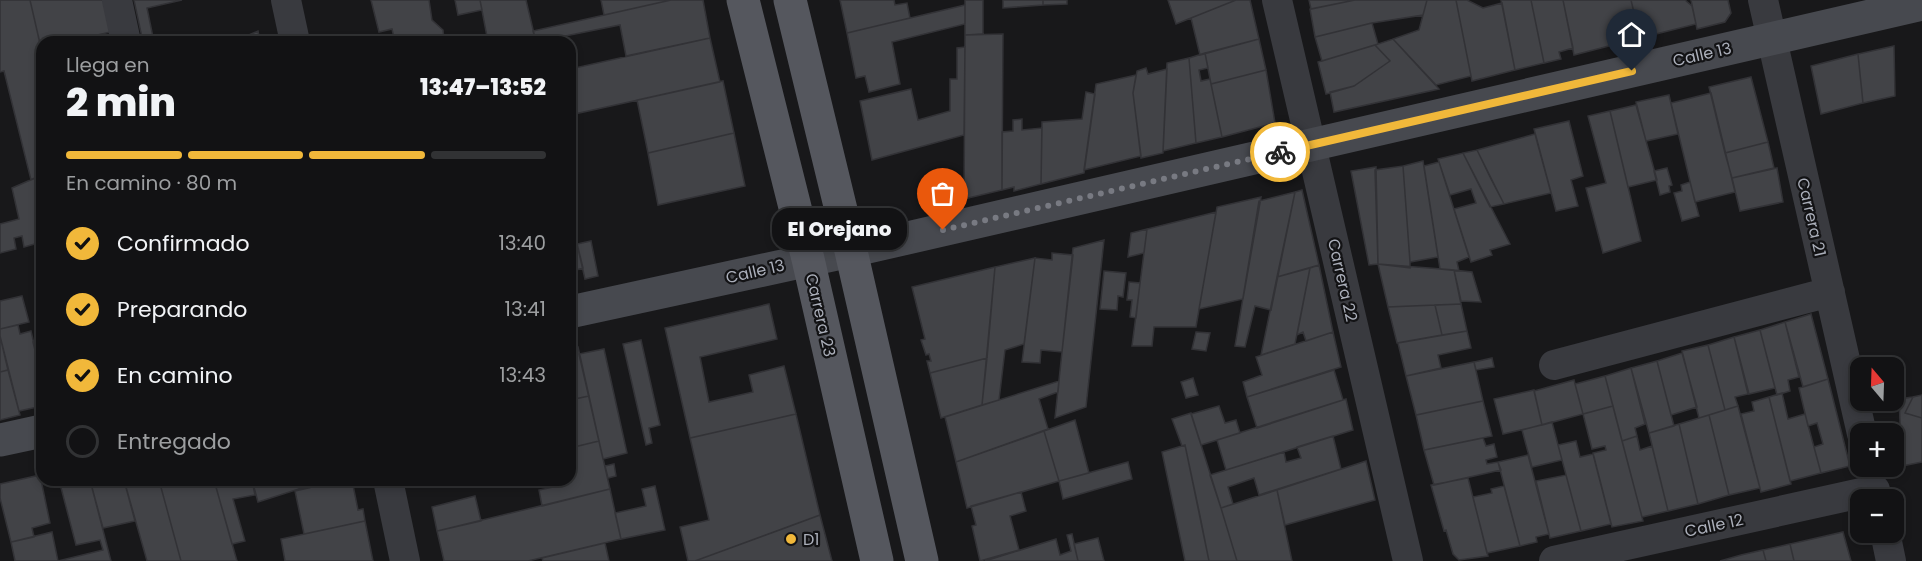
<!DOCTYPE html>
<html lang="es">
<head>
<meta charset="utf-8">
<style>
  body { margin:0; font-family:Poppins,sans-serif; background:#1b1b1d; color:#f1f3f6; height:100vh; display:flex; flex-direction:column; font-size:22px; white-space:nowrap }
  * { box-sizing:border-box; margin:0 }
  p { font-size:20px; color:#9c9ea0 }
  .icon { flex:none; width:33px; height:33px; fill:none; stroke:currentColor; stroke-width:2; stroke-linecap:round; stroke-linejoin:round }
  .map { position:relative; flex:1; overflow:hidden }
  .panel { position:absolute; left:36px; top:36px; width:540px; height:450px; display:flex; flex-direction:column; background:#121214; border-radius:18px; box-shadow:0 3px 9px #0003,0 0 0 2px #313234 }
  .panel>* { flex:none }
  .needle { width:39px; rotate:341deg }
  .controls { position:absolute; left:1850px; top:357px; display:grid; gap:12px }
  .controls a { display:grid; place-items:center; width:54px; height:54px; border-radius:12px; background:#121214; box-shadow:0 3px 9px #0003,0 0 0 2px #313234; font-size:30px }
  .pin { position:absolute; display:grid; place-items:center; width:51px; height:51px; color:#fff; margin:-62px -26px; border-radius:50% 50% 50% 0; rotate:-45deg; box-shadow:0 0 6px #0007 }
  .pin .icon { rotate:45deg }
  .courier { position:absolute; display:grid; place-items:center; width:60px; height:60px; margin:-30px; border:4px solid #f1b83a; border-radius:50%; background:#fff; color:#222; box-shadow:0 2px 8px #0007 }
  .bubble { position:absolute; height:42px; border-radius:18px; background:#121214; box-shadow:0 3px 9px #0003,0 0 0 2px #313234; font-size:20px; font-weight:800; line-height:42px; text-align:center }
  .headline em { font-style:normal; font-weight:800 }
  .headline div { display:flex; flex-direction:column-reverse }
  .headline { display:flex; align-items:center; justify-content:space-between; height:102px; padding:0 30px }
  h1 { font-size:39px; font-weight:800; line-height:45px }
  .bar { display:grid; grid-template-columns:repeat(4,1fr); gap:9px 6px; align-content:center; height:72px; padding:0 30px }
  .bar i { height:8px; border-radius:4px; background:#313234 }
  .bar .on { background:#f1b83a }
  .bar p { grid-column:span 4 }
  ol { padding:0 30px; list-style:none }
  li { display:flex; align-items:center; gap:18px; height:66px }
  li p { margin-inline-start:auto }
  li .icon { padding:6px; border-radius:50%; background:#f1b83a; color:#111; stroke-width:4 }
  li:last-child { color:#9c9ea0 }
  li i { width:33px; height:33px; border:3px solid #313234; border-radius:50% }
  .map>svg:first-child { display:block }
</style>
</head>
<body>
<div class="map">
<svg width="1922" height="561" viewBox="0 0 1922 561">
  <rect width="100%" height="100%" fill="#18181a"/>
  <path fill="#424347" stroke="#323236" stroke-width="1.5" d="M0 0H30L42 52V175L31 180 4 71 0 72Z
    M30 0H108L115 31 67 42H42L41 48Z
    M134 0H182L147 8 154 42H143Z
    M371 0H429L432 20 443 30 444 40 395 42 392 29 379 32Z
    M455 0H480L482 10 458 15Z
    M480 0H526L536 42H488Z
    M601 0H671L604 15Z
    M671 0H703L710 38 626 56 620 25 536 42 533 31Z
    M840 0H894L895 5 907 3 910 18 847 33Z
    M965 0H983V34L965 35Z
    M1003 0H1043V5L1003 8Z
    M1043 0H1067V4L1043 5Z
    M1168 0H1236L1176 24Z
    M1236 0H1250L1259 39 1200 55 1191 18Z
    M1309 0H1355L1311 9Z
    M1355 0H1427L1423 15 1372 23 1315 37 1310 9Z
    M1427 0H1456L1471 76 1436 85 1393 39 1419 30Z
    M1456 0H1467L1483 8 1502 3 1515 70 1472 81Z
    M1501 0H1531L1544 63 1515 70Z
    M1531 0H1563L1573 48 1559 52 1561 59 1544 63Z
    M1563 0H1631L1640 38 1574 55Z
    M1685 0 1692 6 1696 24 1640 38 1631 0Z
    M1691 0H1728L1731 13 1725 22 1697 29Z
    M965 5V24L892 42 900 84 869 92 865 76 856 78 847 33Z
    M1372 23 1378 44 1322 61 1315 37Z
    M258 31 260 42H233Z
    M1003 34 1002 190 964 199 965 35Z
    M710 38 720 82 570 115V69Z
    M1259 39 1266 70 1211 84 1205 53Z
    M1393 39 1439 89 1334 112 1330 92 1354 86 1390 61 1375 45Z
    M1375 45 1390 61 1354 86 1326 94 1318 62Z
    M1894 46 1895 96 1863 103 1858 54Z
    M965 47 964 135 872 160 860 101 911 89 918 120 950 111V79H957V48Z
    M1205 53 1208 68 1199 70 1201 81 1210 79 1222 137 1196 143 1189 58Z
    M1858 54 1863 103 1821 114 1811 66Z
    M1189 58 1196 143 1163 151 1167 63Z
    M1146 68 1148 74 1167 69 1163 153 1141 158 1133 93 1137 71Z
    M1266 70 1275 123 1222 137 1211 84Z
    M1136 75 1133 93 1141 156 1084 170 1096 84Z
    M1751 77 1768 142 1725 153 1709 87Z
    M723 81 734 133 648 153 637 100Z
    M1086 92 1095 94 1084 173 1041 184 1042 122 1082 119Z
    M1711 93 1735 192 1695 202 1671 103Z
    M1669 95 1678 134 1646 141 1636 102Z
    M1636 105 1657 180 1628 187 1610 111Z
    M1610 111 1641 241 1603 253 1586 188 1606 183 1588 116Z
    M1022 119V130L1042 128 1041 184 1014 191V187L1002 190V132L1013 131V120Z
    M1569 121 1583 176 1571 180 1578 206 1556 211 1534 129Z
    M734 133 745 186 658 205 648 153Z
    M1535 134 1551 193 1504 204 1477 150Z
    M1768 142 1774 168 1732 178 1725 153Z
    M1477 150 1491 179 1504 204 1490 207 1463 153Z
    M1463 153 1510 244 1490 250 1492 255 1471 262 1454 209 1476 203 1471 189 1450 195 1438 159Z
    M1423 161 1438 257 1410 262 1403 166Z
    M1439 162 1469 257 1457 262 1459 271 1440 269 1424 166Z
    M1403 166 1410 262V268L1378 264 1375 170Z
    M1376 167 1378 264 1369 265 1351 171Z
    M1667 168 1672 185 1669 186 1670 192 1660 195 1654 171Z
    M1777 168 1783 202 1740 211 1732 178Z
    M42 175V242L24 247 22 236 14 238 16 249 0 253V224L19 219 12 188Z
    M1690 182 1699 216 1682 221 1674 193 1682 191 1681 185Z
    M1302 190 1319 265 1277 277 1295 192Z
    M1295 192 1271 310 1255 306 1245 347 1235 346 1259 201Z
    M1261 197 1243 299 1199 309 1217 207Z
    M1216 212 1196 327H1154L1152 346H1132L1147 229Z
    M570 215 583 268 570 272Z
    M1147 229 1144 253 1128 257 1131 233Z
    M1104 240 1086 407 1055 418 1073 248Z
    M591 241 598 276 585 279 577 244Z
    M1052 253 1073 255 1062 352 1041 350 1040 363 1022 362 1035 258 1052 260Z
    M1035 258 1024 344 1005 350 999 400 982 405 995 267Z
    M1378 264 1454 270 1461 304 1388 307Z
    M1319 265 1333 332 1306 341 1303 332 1297 335 1310 268Z
    M995 267 987 358 930 373 927 361H931L929 354 926 355 921 340 925 339 912 287Z
    M1310 268 1295 344 1261 355 1277 277Z
    M1454 270 1472 272 1481 302 1461 301Z
    M1104 271 1126 273 1123 297 1118 296 1117 310 1100 309Z
    M1129 282 1140 283 1136 318 1130 317 1132 300H1127Z
    M22 296 29 322 0 329V301Z
    M769 304 777 339 700 357 709 402 753 392 749 375 784 366 796 414 690 438 665 328Z
    M1461 304 1467 331 1442 335 1435 305Z
    M1435 305 1442 335 1397 343 1388 307Z
    M1811 314 1828 379 1803 387 1785 322Z
    M1785 322 1799 377 1788 380 1790 391 1777 395 1760 330Z
    M18 325 20 334 31 331 42 378V406L19 411 0 336V329Z
    M1760 330 1775 388 1749 394 1734 337Z
    M1467 331 1471 348 1438 355 1441 368 1406 376 1398 343Z
    M1196 332 1210 333 1206 351 1192 349Z
    M1333 332 1341 367 1247 397 1243 382 1262 375 1256 357Z
    M0 336 8 370 0 372Z
    M1734 337 1748 394 1735 397 1738 406 1725 410 1708 345Z
    M42 340V378L33 342Z
    M641 340 660 425 649 428 652 443 646 445 623 344Z
    M1708 345 1725 410 1699 418 1682 351Z
    M578 347 589 396 570 400V349Z
    M604 349 627 453 603 459 579 354Z
    M1682 353 1697 407 1671 415 1657 361Z
    M987 358 982 405 941 418 930 373Z
    M1492 358 1494 367 1476 370 1474 362Z
    M1657 361 1674 426 1649 433 1631 368Z
    M1474 362 1483 401 1416 415 1406 376Z
    M1631 368 1645 424 1635 428 1637 436 1622 441 1605 376Z
    M8 370 20 415 0 420V372Z
    M1334 370 1343 400 1257 428 1247 397Z
    M1605 376 1613 406 1583 414 1575 384Z
    M1193 378 1198 395 1186 398 1181 382Z
    M1828 379 1850 466 1821 473 1814 447 1823 444 1817 423 1808 426 1799 388Z
    M1574 380 1583 414 1542 425 1534 391Z
    M1059 381 1058 392 1039 399 1048 429 956 462 945 417Z
    M1534 390 1542 425 1503 434 1494 399Z
    M1782 393 1788 419 1805 414 1821 473 1790 481 1769 397Z
    M1922 395V418L1905 413 1913 397Z
    M589 396 599 441 570 448V400Z
    M1769 397 1791 484 1761 492 1741 414 1754 411 1752 402Z
    M1913 397 1905 413 1922 418V462L1902 466 1899 399Z
    M1346 399 1353 430 1226 470 1217 440Z
    M1483 401 1492 436 1424 450 1416 415Z
    M1219 406 1225 423 1236 420 1240 433 1201 445 1191 414Z
    M1613 406 1643 521 1612 527 1593 453 1606 450 1605 446 1592 449 1583 414Z
    M1738 406 1760 488 1729 495 1709 415Z
    M1191 413 1221 508 1237 561H1209L1185 445 1182 446 1172 419Z
    M796 414 820 515 695 561H688L680 527 709 520 690 438Z
    M1709 415 1729 495 1698 504 1679 424Z
    M1075 420 1089 473 1059 481 1044 431Z
    M1552 422 1562 460 1532 467 1522 430Z
    M1679 424 1698 504 1668 511 1649 433Z
    M1044 431 1059 481 967 508 956 462Z
    M1333 436 1341 469 1259 495 1254 478 1228 487 1233 504 1221 508 1210 475 1284 452 1286 462 1301 458 1297 447Z
    M1637 436 1640 450 1652 446 1668 511 1642 517 1622 441Z
    M1483 438 1486 446 1494 444 1497 457 1486 460 1487 464 1498 462 1501 470 1434 485 1424 450Z
    M599 441 610 489 542 506 539 490 563 485 562 480H570V448Z
    M1576 441 1580 457 1593 454 1611 524 1581 531 1558 445Z
    M1185 445 1199 511 1209 561H1185L1162 452Z
    M1528 455 1549 534 1536 537 1537 542 1520 546 1498 462Z
    M1366 461 1375 500 1285 525 1277 490Z
    M1128 462 1132 479 1063 499 1059 481Z
    M614 464 616 476 608 478 605 466Z
    M40 475 50 523 32 528 34 537 11 542 0 498V484Z
    M1566 475 1581 531 1550 538 1536 481Z
    M1468 478 1488 556 1459 560 1453 554 1446 530 1444 531 1431 485Z
    M59 480H90L111 561H58L103 550 100 540 76 545Z
    M90 480H124L135 521 103 528Z
    M124 480H159L181 561H147Z
    M159 480H214L237 561H181Z
    M214 480H252L255 495 233 499 245 541 232 544Z
    M252 480H300L299 489 258 502Z
    M300 480H343L299 489Z
    M343 480H352L358 510 363 509 365 521 304 534 295 491Z
    M655 486 665 530 621 539 615 513 646 506 642 489Z
    M1504 486 1520 546 1487 553 1473 497 1492 493 1491 489Z
    M610 489 621 539 528 561H444L437 531Z
    M1277 490 1292 561H1237L1221 508Z
    M1021 492 1026 511 1010 516 1019 550 980 561 972 526 976 525 971 506Z
    M475 496 481 521 437 531 432 507Z
    M820 515 832 561H695L785 528Z
    M365 521 373 561H285L281 539Z
    M52 532 58 561H15L11 542Z
    M1843 532 1851 561H1794L1790 544Z
    M1072 534 1078 561H985L1056 539 1060 555 1071 551 1067 535Z
    M1098 538 1104 561H1078L1074 544Z
    M605 543 609 561H543L542 558Z
    M1790 544 1794 561H1766L1763 550Z
    M1763 550 1766 561H1720L1741 555Z"/>
  <g fill="none" stroke-linecap="round" stroke-linejoin="round">
    <path stroke="#393a3f" stroke-width="30" d="M117 0 126 42
      M286 0 295 42
      M1277 0 1408 561
      M1763 0 1862 434
      M1554 365 1830 292
      M388 480 405 561
      M1885 532 1891 561
      M1554 561 1875 490"/>
    <path stroke="#47494f" stroke-width="33" d="M570 312 851 251 1922 4
      M0 440 42 431"/>
    <path stroke="#55575e" stroke-width="33" d="M743 0 808 259 877 561
      M790 0 851 251 922 561"/>
  </g>
  <g fill="none" stroke-linecap="round" stroke-linejoin="round">
    <path stroke="#787a82" stroke-width="6" stroke-dasharray="0 10.8" d="M943 230 1280 152"/>
    <path stroke="#f1b83a" stroke-width="8" d="M1280 152 1632 71"/>
  </g>
  <circle fill="#f1b83a" stroke="#131315" stroke-width="2" cx="791" cy="539" r="6"/>
  <g text-anchor="middle" stroke-width="4.5" stroke-linejoin="round" paint-order="stroke">
    <g font-size="16" fill="#abafba" stroke="#131315">
      <text transform="translate(1702 54) rotate(-13)" y="6">Calle 13</text>
      <text transform="translate(1812 217) rotate(77)" y="6">Carrera 21</text>
      <text transform="translate(755 271) rotate(-13)" y="6">Calle 13</text>
      <text transform="translate(1343 280) rotate(77)" y="6">Carrera 22</text>
      <text transform="translate(821 315) rotate(77)" y="6">Carrera 23</text>
      <text transform="translate(1714 525) rotate(-12)" y="6">Calle 12</text>
    </g>
    <g font-size="16" fill="#abafba" stroke="#131315" text-anchor="start">
      <text x="803" y="545">D1</text>
    </g>
  </g>
</svg>
<div class="controls">
<a><svg class="needle" viewBox="-14 -14 28 28"><path d="M0-13l5 13h-10z" fill="#e53935"/><path d="M0 13l5-13h-10z" fill="#9c9ea0"/></svg></a>
<a>+</a>
<a>−</a>
</div>
<div class="pin" style="left:943px;top:230px;background:#ea580c"><svg class="icon" aria-label="bag" viewBox="0 0 24 24"><path d="M5 8h14l-1 12H6zM9 8a3 3 0 0 1 6 0"/></svg></div>
<div class="pin" style="left:1632px;top:71px;background:#1f2937"><svg class="icon" aria-label="home" viewBox="0 0 24 24"><path d="M3 11l9-7 9 7M6 9v11h12V9"/></svg></div>
<div class="courier" style="left:1280px;top:152px"><svg class="icon" aria-label="bike" viewBox="0 0 24 24"><circle cx="6" cy="16" r="4"/><circle cx="18" cy="16" r="4"/><path d="M6 16l4-8h5l3 8M10 8l3 8H6M13 5h3"/></svg></div>
<div class="bubble" style="left:772px;top:208px;width:135px">El Orejano</div>
<section class="panel">
<div class="headline"><div><h1>2 min</h1><p>Llega en</p></div><em>13:47–13:52</em></div>
<div class="bar"><i class="on"></i><i class="on"></i><i class="on"></i><i></i><p>En camino · 80 m</p></div>
<ol>
<li><svg class="icon" aria-label="check" viewBox="0 0 24 24"><path d="M5 12l5 5 9-10"/></svg>Confirmado<p>13:40</p></li>
<li><svg class="icon" aria-label="check" viewBox="0 0 24 24"><path d="M5 12l5 5 9-10"/></svg>Preparando<p>13:41</p></li>
<li><svg class="icon" aria-label="check" viewBox="0 0 24 24"><path d="M5 12l5 5 9-10"/></svg>En camino<p>13:43</p></li>
<li><i></i>Entregado</li>
</ol>
</section>
</div>
</body>
</html>
